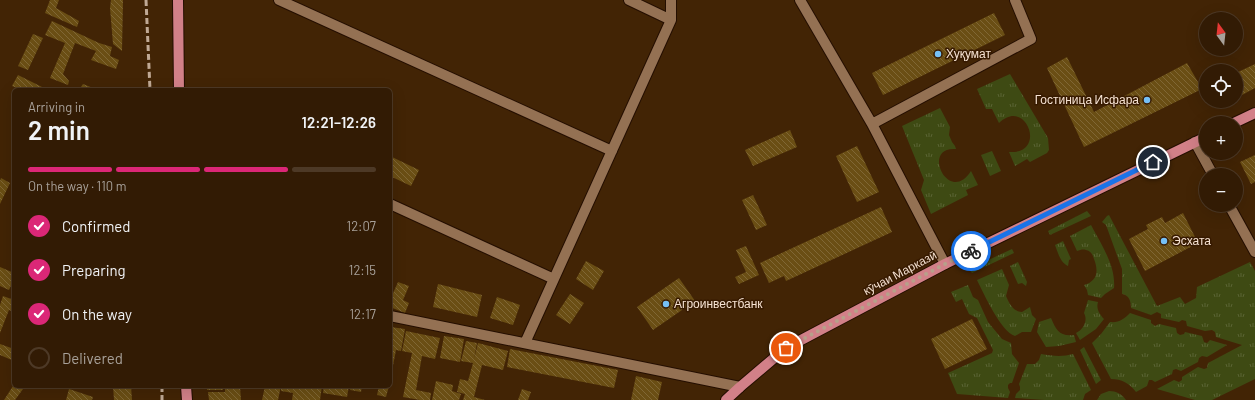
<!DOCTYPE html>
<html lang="en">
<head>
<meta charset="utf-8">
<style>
  body { margin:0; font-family:Barlow,sans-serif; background:#3a240e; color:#f1f3f6; height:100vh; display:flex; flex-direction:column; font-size:15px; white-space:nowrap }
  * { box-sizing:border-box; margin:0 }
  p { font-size:13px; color:#a8a19a }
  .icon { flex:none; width:22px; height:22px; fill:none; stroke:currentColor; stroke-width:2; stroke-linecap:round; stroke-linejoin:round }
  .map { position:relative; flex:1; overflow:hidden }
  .sheet { position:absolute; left:12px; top:88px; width:380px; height:300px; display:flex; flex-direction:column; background:#321b04; border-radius:6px; box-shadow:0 4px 16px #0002,0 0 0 1px #4d3926 }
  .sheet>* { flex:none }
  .needle { width:26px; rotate:345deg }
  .buttons { position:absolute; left:1199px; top:12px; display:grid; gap:8px }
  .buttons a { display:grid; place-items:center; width:44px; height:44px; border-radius:50%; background:#321b04; box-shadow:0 4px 16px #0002,0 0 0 1px #4d3926; font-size:20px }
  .pin { position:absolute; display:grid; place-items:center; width:34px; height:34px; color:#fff; margin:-17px; border:2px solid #fff; border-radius:50%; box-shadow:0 1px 4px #0007 }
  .courier { position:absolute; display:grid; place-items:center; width:40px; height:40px; margin:-20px; border:3px solid #1a73e8; border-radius:50%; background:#fff; color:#222; box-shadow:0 1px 5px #0007 }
  .summary em { font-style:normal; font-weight:600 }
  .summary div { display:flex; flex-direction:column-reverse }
  .summary { display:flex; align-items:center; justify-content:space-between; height:68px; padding:0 16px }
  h1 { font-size:26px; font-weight:600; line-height:30px }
  .bar { display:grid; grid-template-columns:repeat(4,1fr); gap:6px 4px; align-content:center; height:48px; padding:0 16px }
  .bar i { height:5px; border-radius:3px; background:#4d3926 }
  .bar .current { background:#db2777 }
  .bar p { grid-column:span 4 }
  ol { padding:0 16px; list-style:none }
  li { display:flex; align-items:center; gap:12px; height:44px }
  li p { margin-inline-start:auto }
  li .icon { padding:4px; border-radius:50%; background:#db2777; color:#fff; stroke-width:4 }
  li:last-child { color:#a8a19a }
  li i { width:22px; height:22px; border:2px solid #4d3926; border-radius:50% }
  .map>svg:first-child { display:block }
</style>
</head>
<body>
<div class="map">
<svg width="1255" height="400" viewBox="0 0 1255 400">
  <defs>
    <pattern id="grass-tufts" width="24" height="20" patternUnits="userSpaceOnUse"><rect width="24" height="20" fill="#3e4a13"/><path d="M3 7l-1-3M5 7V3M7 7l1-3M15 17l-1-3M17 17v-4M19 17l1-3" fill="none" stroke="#5a6434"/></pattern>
    <pattern id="building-back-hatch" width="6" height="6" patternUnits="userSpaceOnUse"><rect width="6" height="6" fill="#6a4e14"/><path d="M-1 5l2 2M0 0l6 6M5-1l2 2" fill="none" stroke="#806735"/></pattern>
  </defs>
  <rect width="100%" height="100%" fill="#422405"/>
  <path fill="url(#grass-tufts)" d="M1010 74 1048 138 1049 150 1047 153 1030 162 1027 159 1015 166 1009 152C1048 155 1026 96 999 123L992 109H986L977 89Z
    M940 108 950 127 949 135 952 142 955 146 956 149C920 146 949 206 971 171L978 185 966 190 968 195 931 214 921 190 924 180 902 126Z
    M992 151 1001 171 990 176 981 155Z
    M1087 211 1091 216 1050 235 1048 231Z
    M1109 215 1157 306 1180 297 1185 304 1196 298 1197 287 1250 262 1255 271V379L1212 400H1195L1157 389 1174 380 1179 382 1182 380V377L1198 367 1204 369 1207 368 1208 363 1242 345 1216 337 1215 332 1212 330 1205 331 1187 326 1186 321 1182 320 1179 322 1161 318V314L1157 312 1151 315 1131 308C1131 301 1129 295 1122 294V269L1106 225 1102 222 1107 216Z
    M1091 225C1101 244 1116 266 1114 288L1105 294 1101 298 1088 295 1087 290 1084 285C1097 281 1099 272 1094 259 1093 255 1091 251 1086 250 1083 249 1080 250 1077 251L1070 236Z
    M1063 241 1071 259 1069 260 1068 266C1060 262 1058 253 1055 245Z
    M1012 249 1014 253 972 273 969 269Z
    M1018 262 1027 282 1026 286 1022 283 1018 284 1010 266Z
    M1002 269 1009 285 1006 296C1010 305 1013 311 1022 312L1030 307 1032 315 1036 319 1031 332H1022L1015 336C1001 332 984 294 977 280Z
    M968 285 973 297 978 300 988 322 1002 339 1011 343 1012 354 1019 363 1012 383H1010L1008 385V388L1010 392 1008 398 957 394 948 373 992 353 993 350 977 318 969 314 962 299 956 302 951 292Z
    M1088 300 1098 302C1096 308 1099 314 1104 319L1096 329 1080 340 1076 333C1084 329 1088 320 1084 313Z
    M1130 313 1151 320V323L1155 326 1159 324 1176 328 1177 333 1180 335 1184 334 1185 332 1202 336 1204 342 1207 343 1210 340 1227 345 1207 357 1202 356 1199 358 1198 362 1181 371 1176 369 1173 370 1172 374 1155 382 1152 380H1149L1147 386 1136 392C1129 383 1122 379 1111 379L1092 343 1101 334 1110 322C1119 323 1124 319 1130 313Z
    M1051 318C1056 330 1060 337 1074 335L1076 342 1059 346 1046 347 1037 332 1039 322Z
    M1084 347 1101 380 1096 384 1080 350Z
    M1041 354C1052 356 1063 357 1073 354L1091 390 1085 394 1083 400H1045L1015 398 1016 394 1020 390V387L1019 384 1027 364H1035L1039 360Z
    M1109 391C1116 391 1122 394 1126 400H1097L1101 394Z"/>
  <path fill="url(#building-back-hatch)" d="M50 0H59L56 8 79 21 77 27 45 13Z
    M111 0H123L122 51 113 44 110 8Z
    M994 13 1005 35 883 95 872 73Z
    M52 21 99 43 112 47 110 56 119 60 116 69 91 60 96 51 75 43 63 74 69 81 68 85 50 78 65 43 45 35Z
    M33 34 43 38 28 70 18 66Z
    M1067 57 1094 112 1187 63 1202 89 1084 147 1047 68Z
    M1255 64V88L1242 95 1236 83V73Z
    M18 75 48 90H22L12 86Z
    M83 84 98 90H79Z
    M790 130 797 147 753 166 745 150Z
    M857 146 879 192 857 202 836 156Z
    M1255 155V182L1251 184 1240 162Z
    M390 157V156L419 170 411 186 390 176Z
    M1 178 10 183 0 204V181Z
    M753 195 767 225 756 230 742 200Z
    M881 207 892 232 786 281 784 276 769 283 760 263Z
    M1183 213 1198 243 1145 271 1129 239 1148 229 1146 225 1162 217 1165 223Z
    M746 246 759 275 739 284 735 277 746 272 736 250Z
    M586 261 604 271 593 290 576 279Z
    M0 267 14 273V279L9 290 0 286Z
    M679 278 695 301 653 330 637 307Z
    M398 282 409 286 403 300 409 303 405 313 390 307V300Z
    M438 284 482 295 477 317 433 307Z
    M570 294 584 303 570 324 556 315Z
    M3 296 14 300V312L9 310 0 333V305Z
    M497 297 520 305 513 325 490 318Z
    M972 319 987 349 945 369 931 339Z
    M391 327 405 329 401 351 396 350 391 376 390 331Z
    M406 331 440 338 435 359 422 356 416 390 431 393 430 400H420L403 397 412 353 402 351Z
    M444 336 464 339 460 362 440 358Z
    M466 341 477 343 474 359 478 343 508 351 503 370 482 365 474 397 485 400H463L465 394 457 392 460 379 468 381 473 363 461 361Z
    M0 344 14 349V361L0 355Z
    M510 349 618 370 614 388 507 367Z
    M636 376 662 382 658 400H631Z
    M436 381 453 385 452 391 461 394 459 400H432Z
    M13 386H19L23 389 15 400H4Z
    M113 386H131L132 400H114Z
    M207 386H223V390H207Z
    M225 386H240L241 400H209L208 392H225Z
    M265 386H281L278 400H262Z
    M281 386H322L320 400H292L293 393 281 391Z
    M324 386H349L347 397 323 393Z
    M351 386H362L361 392 350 390Z
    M379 386H389L386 397 377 395Z
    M69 389 93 397 92 400H66Z
    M522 389 531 392 528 400H518Z"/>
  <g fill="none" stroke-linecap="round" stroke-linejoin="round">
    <g stroke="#240e00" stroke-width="12">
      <path id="minor" d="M279 0 612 151
        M629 0 671 20V0
        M800 0 872 124
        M1195 142 1213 175
        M390 204 554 279
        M1229 205 1255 252
        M945 264 872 124 1031 39 1015 0
        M390 316 740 387
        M525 343 671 20"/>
    </g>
    <g stroke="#240e00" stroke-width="12">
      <path id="major" d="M178 0 179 90
        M1234 123 1255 113
        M186 386 187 400
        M726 400 740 387 786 348 945 264 1206 137"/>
    </g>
    <use href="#minor" stroke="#947153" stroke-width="10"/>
    <use href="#major" stroke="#d28088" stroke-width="10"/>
    <path stroke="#c0a995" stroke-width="3" stroke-dasharray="6 3" stroke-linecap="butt" d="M146 0 150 90
      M162 386V400"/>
  </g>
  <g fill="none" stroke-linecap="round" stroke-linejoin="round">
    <path stroke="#b7a08a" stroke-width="4" stroke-dasharray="0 7.2" d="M786 348 945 264 971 251"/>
    <path stroke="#1a73e8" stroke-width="5" d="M971 251 1153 162"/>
  </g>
  <g fill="#75c0f6" stroke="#371a00" stroke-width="1.5">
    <circle cx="938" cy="54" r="4"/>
    <circle cx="1147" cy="100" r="4"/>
    <circle cx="1164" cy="241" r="4"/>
    <circle cx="666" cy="304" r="4"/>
  </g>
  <g text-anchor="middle" stroke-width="3" stroke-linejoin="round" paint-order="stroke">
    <g font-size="12" fill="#f6e2d2" stroke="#371a00" text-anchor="start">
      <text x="946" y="58">Хуқумат</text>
      <text x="1139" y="104" text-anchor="end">Гостиница Исфара</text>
      <text x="1172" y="245">Эсхата</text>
      <text x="674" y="308">Агроинвестбанк</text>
    </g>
    <g font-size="12" fill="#f6e2d2" stroke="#371a00">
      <text transform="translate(900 273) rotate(-28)" y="4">кӯчаи Марказӣ</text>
    </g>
  </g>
</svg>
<div class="buttons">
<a><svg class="needle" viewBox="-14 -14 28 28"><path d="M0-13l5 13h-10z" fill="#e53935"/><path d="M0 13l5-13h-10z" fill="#a8a19a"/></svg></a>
<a><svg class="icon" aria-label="locate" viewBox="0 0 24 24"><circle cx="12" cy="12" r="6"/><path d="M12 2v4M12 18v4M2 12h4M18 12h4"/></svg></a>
<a>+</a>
<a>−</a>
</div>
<div class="pin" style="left:786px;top:348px;background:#ea580c"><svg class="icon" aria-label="bag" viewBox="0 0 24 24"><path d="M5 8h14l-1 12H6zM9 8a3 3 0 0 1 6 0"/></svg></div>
<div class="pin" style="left:1153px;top:162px;background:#1f2937"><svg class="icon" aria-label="home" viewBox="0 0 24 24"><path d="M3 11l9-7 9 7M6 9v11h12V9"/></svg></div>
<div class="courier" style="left:971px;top:251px"><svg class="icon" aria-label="bike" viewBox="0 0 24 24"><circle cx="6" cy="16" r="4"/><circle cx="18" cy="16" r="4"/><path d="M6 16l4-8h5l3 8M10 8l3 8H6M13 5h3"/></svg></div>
<section class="sheet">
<div class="summary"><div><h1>2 min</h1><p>Arriving in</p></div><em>12:21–12:26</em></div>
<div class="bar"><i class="current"></i><i class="current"></i><i class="current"></i><i></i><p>On the way · 110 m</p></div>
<ol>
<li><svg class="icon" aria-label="check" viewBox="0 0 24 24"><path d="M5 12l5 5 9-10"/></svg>Confirmed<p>12:07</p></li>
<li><svg class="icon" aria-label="check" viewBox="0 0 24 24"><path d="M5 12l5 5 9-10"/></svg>Preparing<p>12:15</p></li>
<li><svg class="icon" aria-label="check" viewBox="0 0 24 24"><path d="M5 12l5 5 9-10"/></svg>On the way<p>12:17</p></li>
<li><i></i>Delivered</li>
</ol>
</section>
</div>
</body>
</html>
